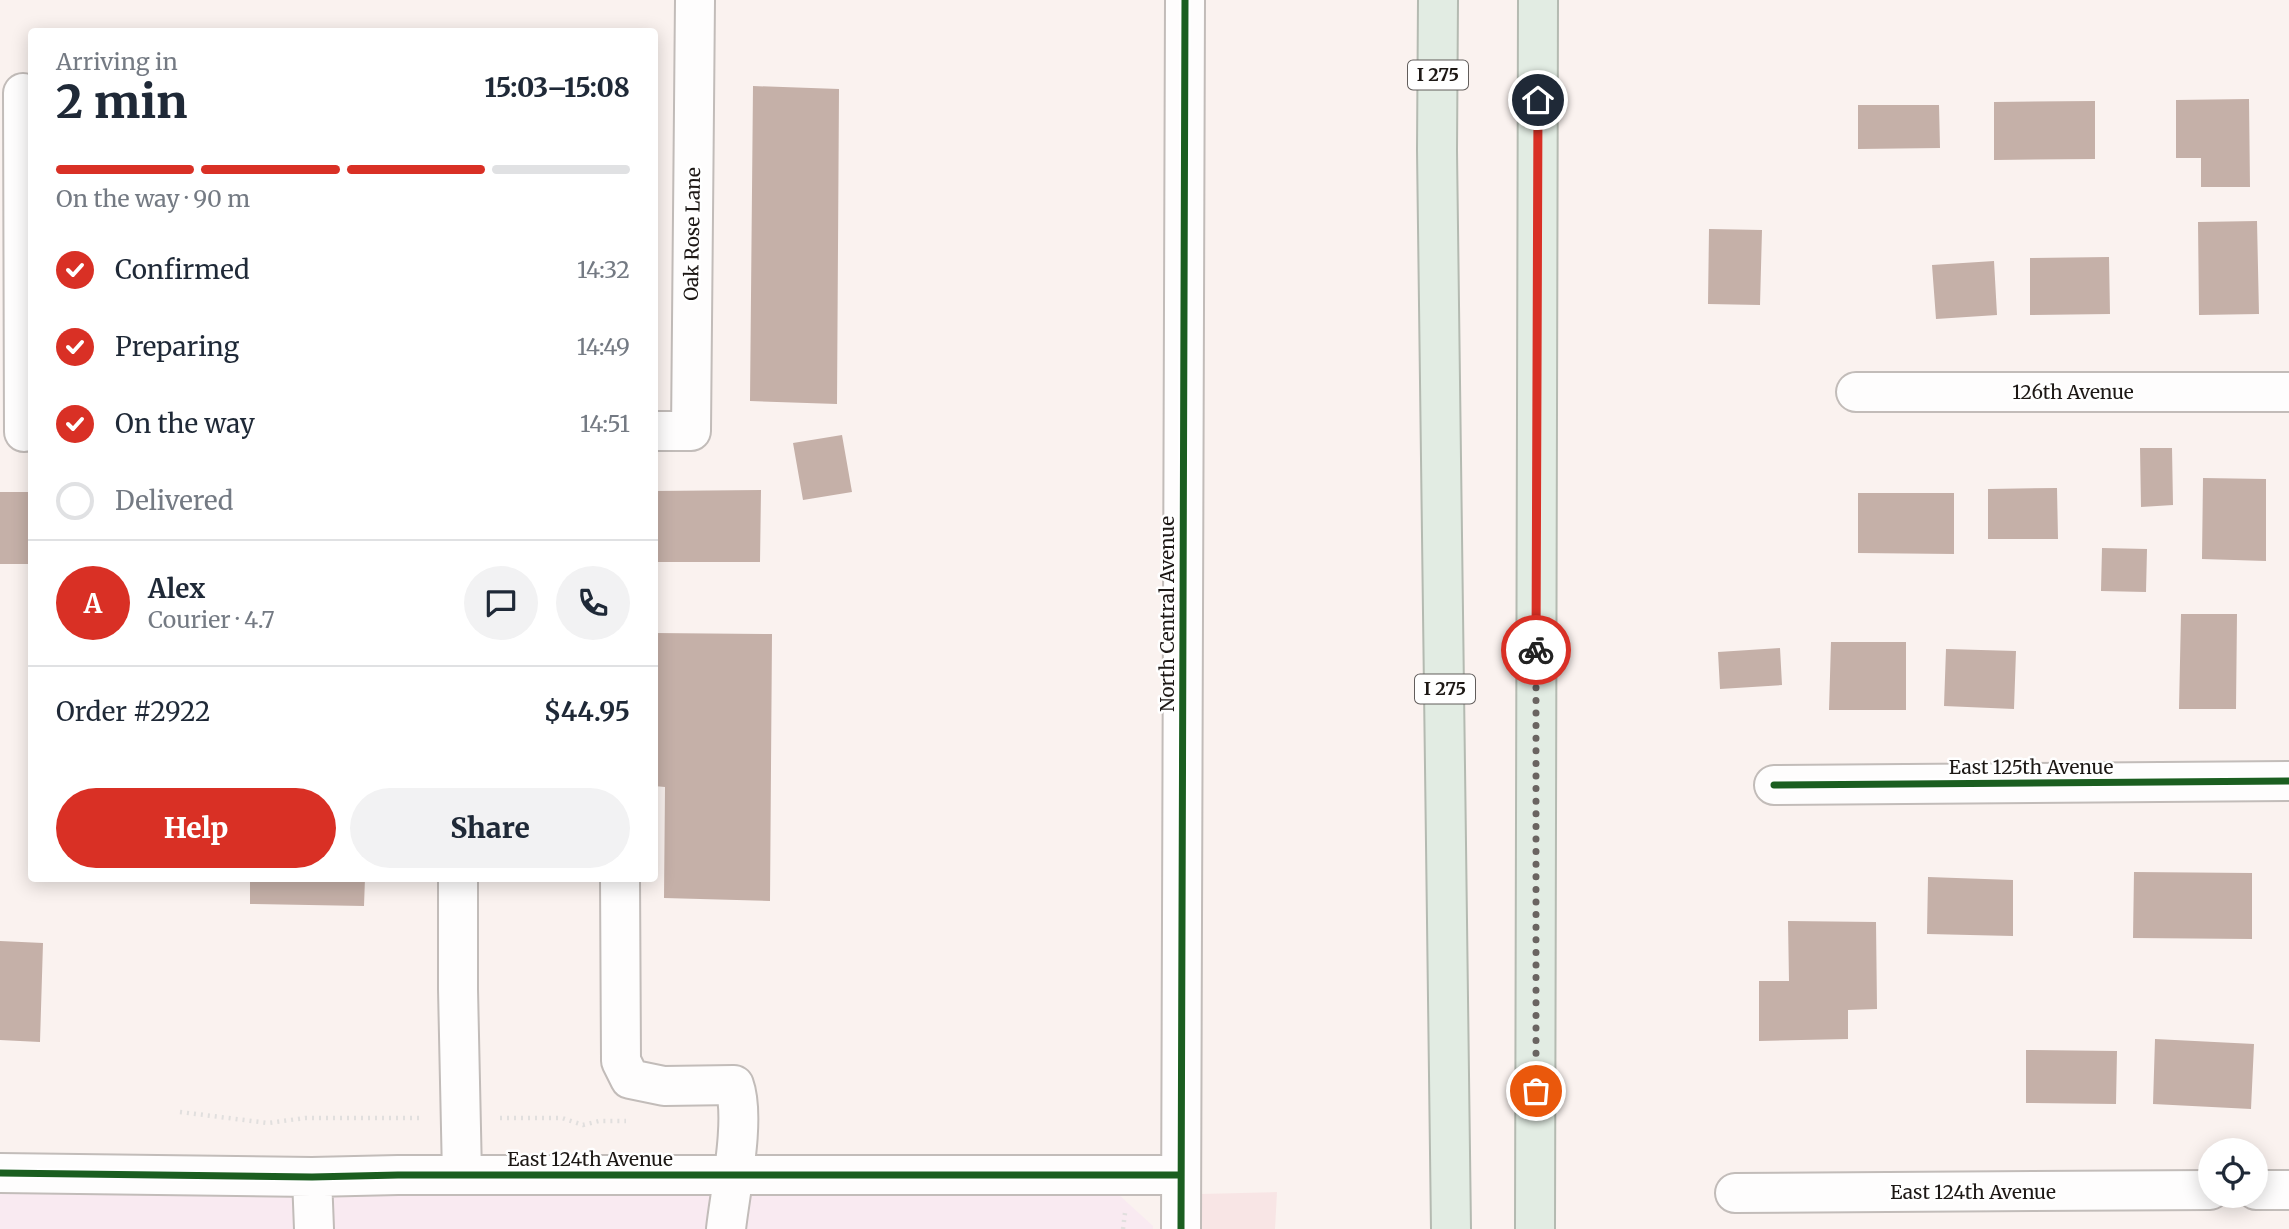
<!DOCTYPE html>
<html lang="en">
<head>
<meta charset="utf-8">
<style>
  body { margin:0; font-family:Merriweather,serif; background:#f2f2f3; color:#1f2937; height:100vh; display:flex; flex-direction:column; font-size:26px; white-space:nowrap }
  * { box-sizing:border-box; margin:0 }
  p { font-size:23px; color:#747a83 }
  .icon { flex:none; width:38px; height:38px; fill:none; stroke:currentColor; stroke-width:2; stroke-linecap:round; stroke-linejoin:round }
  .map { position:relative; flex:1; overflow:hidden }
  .sheet { position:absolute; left:28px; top:28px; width:630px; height:854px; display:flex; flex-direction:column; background:#fff; border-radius:7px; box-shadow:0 4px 18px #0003 }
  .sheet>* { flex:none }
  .tools { position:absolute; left:2198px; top:1138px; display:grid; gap:14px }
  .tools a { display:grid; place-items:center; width:70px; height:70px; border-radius:50%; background:#fff; box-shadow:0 4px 18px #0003; font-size:35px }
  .pin { position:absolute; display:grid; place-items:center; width:60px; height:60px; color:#fff; margin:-30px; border:4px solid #fff; border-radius:50%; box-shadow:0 2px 7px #0007 }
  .courier { position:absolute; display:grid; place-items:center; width:70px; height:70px; margin:-35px; border:5px solid #d93025; border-radius:50%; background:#fff; color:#222; box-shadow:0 2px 9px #0007 }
  .summary em { font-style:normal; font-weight:800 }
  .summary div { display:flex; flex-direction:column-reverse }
  .summary { display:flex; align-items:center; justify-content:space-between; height:119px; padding:0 28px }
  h1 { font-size:46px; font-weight:800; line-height:52px }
  .bar { display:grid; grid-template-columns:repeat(4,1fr); gap:10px 7px; align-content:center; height:84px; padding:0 28px }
  .bar i { height:9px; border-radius:5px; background:#e0e1e3 }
  .bar .active { background:#d93025 }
  .bar p { grid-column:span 4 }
  .line { display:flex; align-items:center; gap:18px; padding:0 28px; border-top:2px solid #e0e1e3 }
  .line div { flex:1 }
  .round { display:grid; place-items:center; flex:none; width:74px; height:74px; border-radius:37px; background:#f2f2f3 }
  ol { padding:0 28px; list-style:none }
  li { display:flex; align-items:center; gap:21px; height:77px }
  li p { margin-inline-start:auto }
  li .icon { padding:7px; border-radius:50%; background:#d93025; color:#fff; stroke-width:4 }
  li:last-child { color:#747a83 }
  li i { width:38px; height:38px; border:4px solid #e0e1e3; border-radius:50% }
  .primary-button { display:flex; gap:14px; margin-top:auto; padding:14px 28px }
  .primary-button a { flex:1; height:80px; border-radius:42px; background:#d93025; color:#fff; font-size:28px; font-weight:800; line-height:80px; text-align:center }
  .primary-button a+a { background:#f2f2f3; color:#1f2937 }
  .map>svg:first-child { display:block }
</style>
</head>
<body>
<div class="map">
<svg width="2289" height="1229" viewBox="0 0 2289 1229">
  <rect width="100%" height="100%" fill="#faf2ef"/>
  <path fill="#f8e5e5" d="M1277 1192 1275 1229H1200L1201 1194Z"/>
  <path fill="#f9eaf1" d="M0 1192 1118 1194 1153 1226V1229H0Z"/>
  <path fill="#c5b0a8" d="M753 86 839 89 837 404 750 401Z
    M2249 99 2250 187H2201V158H2176V100Z
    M2095 101V159L1994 160V102Z
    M1858 105H1939L1940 148 1858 149Z
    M2257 221 2259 314 2199 315 2198 222Z
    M1709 229 1762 230 1760 305 1708 304Z
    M2109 257 2110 314 2030 315V258Z
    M1994 261 1997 315 1936 319 1932 265Z
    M842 435 852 492 803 500 793 443Z
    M2140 448H2172L2173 505 2141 507Z
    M2203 478 2266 479V561L2202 559Z
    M2057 488 2058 539H1988V489Z
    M761 490 760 562H654V491Z
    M0 492H32V564H0Z
    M1858 493H1954V554L1858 553Z
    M2102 548 2147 549 2146 592 2101 591Z
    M2181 614H2237L2236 709H2179Z
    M654 633 772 634 770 901 664 898 665 787 654 786Z
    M1831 642H1906V710H1829Z
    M1780 648 1782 685 1720 689 1718 652Z
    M1946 649 2016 651 2014 709 1944 706Z
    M2134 872 2252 873V939L2133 938Z
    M1928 877 2013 880V936L1927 934Z
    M250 878H365L364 906 250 904Z
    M1788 921 1876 922 1877 1009 1848 1010V1039L1759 1041V981H1789Z
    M0 941 43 943 40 1042 0 1040Z
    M2155 1039 2254 1044 2251 1109 2153 1104Z
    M2026 1050 2117 1051 2116 1104 2026 1103Z"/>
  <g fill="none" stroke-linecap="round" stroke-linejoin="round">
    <g stroke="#c2bcb9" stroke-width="42">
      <path id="minor" d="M23 93 24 432
        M1856 392H2289
        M654 431H691L695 0
        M1774 785 2289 781
        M458 878V989L462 1175
        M620 878 621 1061 630 1079 664 1086 734 1085C746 1118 730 1192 726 1229
        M0 1173 312 1177 398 1175H1181
        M312 1177 314 1229
        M2256 1190H2289
        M1735 1193 2210 1190
        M1181 1229 1185 0"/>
    </g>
    <g stroke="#b4bab1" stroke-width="42">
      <path id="highway" d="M1438 0 1437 150 1451 1229
        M1535 1229 1538 0"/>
    </g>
    <path stroke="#e1dfde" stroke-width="4.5" stroke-dasharray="2 5" stroke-linecap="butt" d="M180 1112 268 1123 305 1118H422
      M500 1118H562L583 1125 599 1121H626
      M1123 1229 1125 1213"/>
    <use href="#minor" stroke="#fefdfd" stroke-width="38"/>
    <use href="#highway" stroke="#e2ece3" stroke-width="38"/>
    <g stroke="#fff" stroke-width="11">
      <path id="cycleway" d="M1774 785 2289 781
        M0 1173 312 1177 398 1175H1181
        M1181 1229 1185 0"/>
    </g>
    <use href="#cycleway" stroke="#1b5e20" stroke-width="7"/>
  </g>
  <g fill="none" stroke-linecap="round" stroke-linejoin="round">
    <path stroke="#6a6461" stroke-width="7" stroke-dasharray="0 12.6" d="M1536 1091V650"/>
    <path stroke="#d93025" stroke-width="9" d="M1536 650 1538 100"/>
  </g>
  <g text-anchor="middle" stroke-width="5" stroke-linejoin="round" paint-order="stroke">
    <g fill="#fff" stroke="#615d5b" stroke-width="2">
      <rect x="1408" y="60.5" width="60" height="29" rx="5"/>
      <rect x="1415" y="674.5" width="60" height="29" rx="5"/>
    </g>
    <g font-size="18" font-weight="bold" fill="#1d1815">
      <text x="1438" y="81">I 275</text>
      <text x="1445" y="695">I 275</text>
    </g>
    <g font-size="19" fill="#1d1815" stroke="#fff">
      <text transform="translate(692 234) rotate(-89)" y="7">Oak Rose Lane</text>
      <text x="2073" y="399">126th Avenue</text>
      <text transform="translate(1167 614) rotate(-90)" y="7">North Central Avenue</text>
      <text x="2031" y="774">East 125th Avenue</text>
      <text x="590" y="1166">East 124th Avenue</text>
      <text x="1973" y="1199">East 124th Avenue</text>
    </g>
  </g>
</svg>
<div class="tools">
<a><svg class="icon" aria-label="locate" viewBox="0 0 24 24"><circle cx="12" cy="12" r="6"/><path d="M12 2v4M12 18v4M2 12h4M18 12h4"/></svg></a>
</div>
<div class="pin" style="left:1536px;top:1091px;background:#ea580c"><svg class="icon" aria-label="bag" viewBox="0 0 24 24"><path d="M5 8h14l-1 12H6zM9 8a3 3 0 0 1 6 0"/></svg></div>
<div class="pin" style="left:1538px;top:100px;background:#1f2937"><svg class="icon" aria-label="home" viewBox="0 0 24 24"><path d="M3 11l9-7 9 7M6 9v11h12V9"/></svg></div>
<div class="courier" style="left:1536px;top:650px"><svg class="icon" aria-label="bike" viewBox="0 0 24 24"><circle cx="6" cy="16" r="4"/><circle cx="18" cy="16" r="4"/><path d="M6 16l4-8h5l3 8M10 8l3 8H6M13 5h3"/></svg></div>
<section class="sheet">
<div class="summary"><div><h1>2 min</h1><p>Arriving in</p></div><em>15:03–15:08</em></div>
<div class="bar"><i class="active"></i><i class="active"></i><i class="active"></i><i></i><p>On the way · 90 m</p></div>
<ol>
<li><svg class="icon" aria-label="check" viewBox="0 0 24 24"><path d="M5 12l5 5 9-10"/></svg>Confirmed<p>14:32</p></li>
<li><svg class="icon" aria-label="check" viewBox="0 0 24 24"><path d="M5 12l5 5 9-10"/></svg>Preparing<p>14:49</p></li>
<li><svg class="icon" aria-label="check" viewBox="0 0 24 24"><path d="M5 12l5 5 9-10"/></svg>On the way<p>14:51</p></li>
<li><i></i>Delivered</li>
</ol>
<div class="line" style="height:126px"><b class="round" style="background:#d93025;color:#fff">A</b><div><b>Alex</b><p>Courier · 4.7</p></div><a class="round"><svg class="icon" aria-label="chat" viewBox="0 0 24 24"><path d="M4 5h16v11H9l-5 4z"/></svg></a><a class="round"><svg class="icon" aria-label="phone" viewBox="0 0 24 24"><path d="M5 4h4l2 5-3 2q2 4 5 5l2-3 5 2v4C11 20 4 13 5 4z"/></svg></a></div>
<div class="line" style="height:91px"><div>Order #2922</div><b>$44.95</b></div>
<div class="primary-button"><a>Help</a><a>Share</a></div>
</section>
</div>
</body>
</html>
